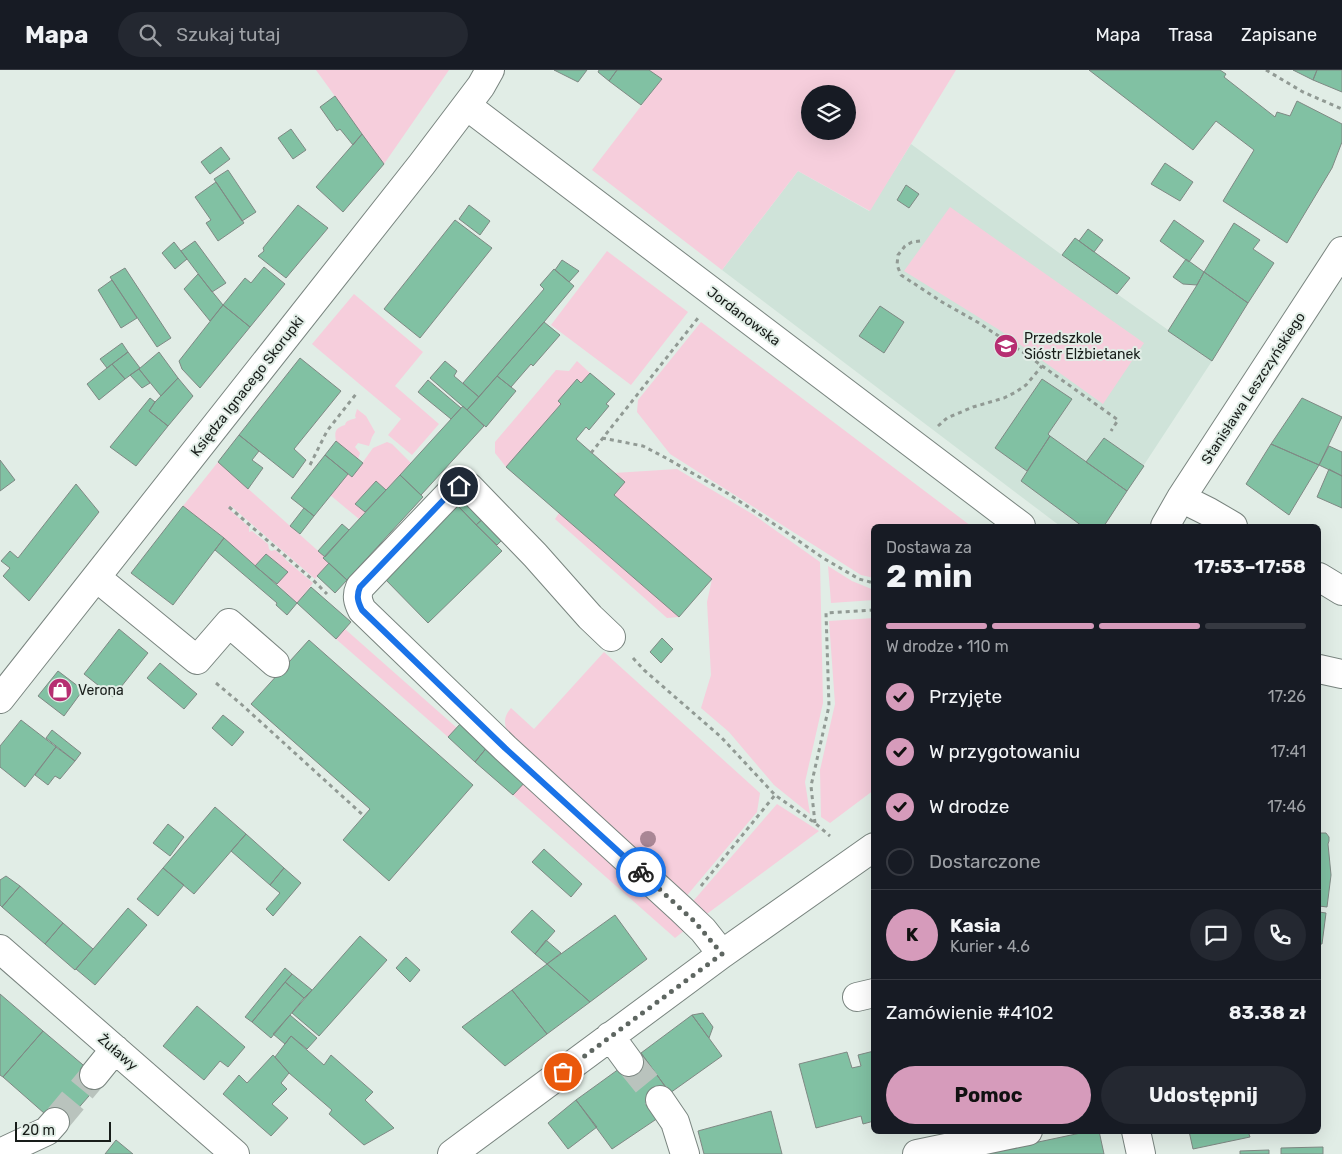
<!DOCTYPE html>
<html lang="pl">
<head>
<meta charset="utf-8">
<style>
  body { margin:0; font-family:Rubik,sans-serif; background:#242831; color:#f1f3f6; height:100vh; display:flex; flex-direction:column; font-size:19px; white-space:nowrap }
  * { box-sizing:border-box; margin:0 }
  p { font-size:16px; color:#9ea1a6 }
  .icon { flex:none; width:28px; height:28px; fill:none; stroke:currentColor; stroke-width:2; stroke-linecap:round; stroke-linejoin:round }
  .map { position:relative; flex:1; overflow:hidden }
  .details { position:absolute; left:871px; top:454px; width:450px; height:610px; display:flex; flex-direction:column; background:#171b24; border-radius:8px; box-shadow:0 5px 20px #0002 }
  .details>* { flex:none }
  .fabs { position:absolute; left:801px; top:15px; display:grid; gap:10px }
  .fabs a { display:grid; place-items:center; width:55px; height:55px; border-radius:50%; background:#171b24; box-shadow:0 5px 20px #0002; font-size:25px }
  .scale { position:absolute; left:15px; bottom:12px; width:96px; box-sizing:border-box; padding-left:5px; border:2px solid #181d1a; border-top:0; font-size:14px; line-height:18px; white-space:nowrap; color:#181d1a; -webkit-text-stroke:4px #e1ede6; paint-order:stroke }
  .pin { position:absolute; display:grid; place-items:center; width:42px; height:42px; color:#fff; margin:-21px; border:2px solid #fff; border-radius:50%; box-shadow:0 1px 5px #0007 }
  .courier { position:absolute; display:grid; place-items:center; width:50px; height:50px; margin:-25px; border:4px solid #1a73e8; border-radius:50%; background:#fff; color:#222; box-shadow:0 1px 6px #0007 }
  .head em { font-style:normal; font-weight:700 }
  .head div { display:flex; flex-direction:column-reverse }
  .head { display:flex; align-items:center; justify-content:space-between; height:85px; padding:0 15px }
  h1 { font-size:32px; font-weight:700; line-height:38px }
  .bar { display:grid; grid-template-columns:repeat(4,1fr); gap:8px 5px; align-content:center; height:60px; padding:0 15px }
  .bar i { height:6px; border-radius:4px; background:#363941 }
  .bar .selected { background:#d69bbb }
  .bar p { grid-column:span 4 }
  .line { display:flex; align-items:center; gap:12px; padding:0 15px; border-top:1px solid #363941 }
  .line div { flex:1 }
  .round { display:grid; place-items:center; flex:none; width:52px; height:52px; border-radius:26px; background:#242831 }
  ol { padding:0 15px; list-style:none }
  li { display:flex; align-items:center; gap:15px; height:55px }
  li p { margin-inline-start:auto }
  li .icon { padding:5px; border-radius:50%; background:#d69bbb; color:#111; stroke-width:4 }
  li:last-child { color:#9ea1a6 }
  li i { width:28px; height:28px; border:2px solid #363941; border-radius:50% }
  .cta { display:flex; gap:10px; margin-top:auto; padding:10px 15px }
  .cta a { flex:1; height:58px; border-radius:30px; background:#d69bbb; color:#111; font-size:20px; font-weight:700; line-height:58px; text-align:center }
  .cta a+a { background:#242831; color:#f1f3f6 }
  header { display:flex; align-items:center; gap:30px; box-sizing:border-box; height:70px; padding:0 25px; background:#171b24; border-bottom:1px solid #363941 }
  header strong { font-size:24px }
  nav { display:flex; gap:28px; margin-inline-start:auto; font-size:18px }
  .search { width:350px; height:45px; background:#242831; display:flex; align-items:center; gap:12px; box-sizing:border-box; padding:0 18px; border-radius:28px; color:#9ea1a6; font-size:19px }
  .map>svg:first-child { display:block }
</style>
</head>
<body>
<header>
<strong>Mapa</strong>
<div class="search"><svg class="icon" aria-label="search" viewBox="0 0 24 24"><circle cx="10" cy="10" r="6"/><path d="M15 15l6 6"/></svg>Szukaj tutaj</div>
<nav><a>Mapa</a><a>Trasa</a><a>Zapisane</a></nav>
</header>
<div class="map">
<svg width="1342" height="1084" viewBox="0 0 1342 1084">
  <rect width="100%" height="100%" fill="#e1ede6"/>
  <path fill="#cfe3d9" d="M911 74 1062 185 1212 291 1104 456H1060L722 200 798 101 869 141Z"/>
  <path fill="#f6cedc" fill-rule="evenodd" d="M316 0H449L384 94Z
    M649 0H956L870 141 798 101 722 200 592 100 661 10ZM810 24H848V61H810Z
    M950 137 1144 273 1103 334 1001 261 904 201Z
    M607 181 688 242 631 315 551 255Z
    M354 224 423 282 395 316 439 354 412 385 388 365 401 349 312 274Z
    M701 252 971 456H874V508L861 505 670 384 637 342 638 330Z
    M577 291 590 303 581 313 577 310 561 334 506 397 495 383V372L556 300 569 301Z
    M357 339 366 346 375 362 372 367 369 376 358 373 355 377 360 383 358 389 336 371C334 361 336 358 345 355 346 350 351 350 356 348L355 346Z
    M387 372 392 374 411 393 386 420 376 411 355 434 365 442 359 449 330 425 348 404 352 407 373 378Z
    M218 392 325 487 329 493 315 509 231 436 228 438 249 457V462L252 461 268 474 269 479 271 481 275 480 284 487 286 490 313 513 297 533 277 514 287 502 266 484 255 496 224 468 183 436Z
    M677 399 754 445 820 492 823 633 805 712 810 744 774 715 729 662 701 638 711 605 707 532 712 509 614 425 625 412 614 403Z
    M559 443 679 547 667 548 555 449Z
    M828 496 852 511 874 520V530L831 533Z
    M874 548V720L830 753 821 747 820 700 835 634 829 551Z
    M345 559 457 658 448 667 336 569Z
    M604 582 760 723 757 742 684 829 508 665C504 652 503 648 511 638L534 659Z
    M527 710 690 856 675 868 513 725Z
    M777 734 819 761 700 849 688 837Z"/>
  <path fill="#81c1a3" stroke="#7f8984" d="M554 0H587L578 12Z
    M599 0H617L609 11 598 2Z
    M617 0H649L662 9 641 35 609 11Z
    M1089 0H1220L1226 4 1224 7 1275 47 1277 42 1290 46 1297 31 1342 54V72L1332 98 1287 173 1223 131 1254 80 1216 51 1193 80Z
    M1293 0H1317L1313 10Z
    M1317 0H1342V22L1313 10Z
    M335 26 362 64 353 75 340 59 337 61 320 37Z
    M291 59 306 80 293 89 278 68Z
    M362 64 384 94 343 142 316 117Z
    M221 77 230 89 210 104 201 92Z
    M1165 93 1193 112 1180 131 1151 114Z
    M228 100 256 142 242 151 214 109Z
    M216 112 244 153 218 171 206 153 211 150 195 127Z
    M906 115 919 124 909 138 897 130Z
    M298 135 328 158 286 208 258 186 264 181 263 178Z
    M469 135 490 151 480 165 459 149Z
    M455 150 492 178 420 268 384 239Z
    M1174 150 1204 171 1189 192 1160 171Z
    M1234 153 1260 170 1253 179 1274 193 1248 233 1204 202Z
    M1088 159 1103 170 1094 182 1079 171Z
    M1075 168 1130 208 1117 224 1062 185Z
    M195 171 226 213 212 222 181 181Z
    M174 172 187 189 175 199 162 183Z
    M1186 189 1204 202 1197 215 1183 214 1173 207Z
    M562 190 579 201 569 212 555 200Z
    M264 197 285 214 250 257 223 235 245 208 251 213Z
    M125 198 171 268 157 277 110 207Z
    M554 199 574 216 544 252 479 327 463 313 544 219 540 215Z
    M1204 202 1248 233 1212 291 1168 261 1197 215Z
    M198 204 223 235 210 251 184 219Z
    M112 210 137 248 121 258 98 220Z
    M223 235 250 257 200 318 182 299 179 291Z
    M880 236 904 252 884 283 859 266Z
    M544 252 560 265 533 296 531 294 511 317 497 306Z
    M122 273 128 282 107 298 100 289Z
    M128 282 140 298 125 309 112 294Z
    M159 282 178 308 161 326 139 299Z
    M300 288 341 321 294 379 306 390 293 408 239 365Z
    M445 291 457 301 454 306 479 327 467 340 430 308Z
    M112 294 125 309 99 330 87 314Z
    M139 299 150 313 142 318 130 305Z
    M590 303 615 324 606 334 609 336 589 360 586 357 576 369 625 412 614 425 712 509 679 547 506 397 561 334 558 331 577 309 581 313Z
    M497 306 516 321 486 357 467 340Z
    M178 308 193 326 168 356 149 341 155 332Z
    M1042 309 1072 329 1048 364 1050 366 1027 401 995 378Z
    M428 310 461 338 451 349 418 322Z
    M150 328 155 332 149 341 168 356 136 396 110 377Z
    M1302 328 1342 347 1319 395 1271 374Z
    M463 336 484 356 421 425 400 405Z
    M239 365 259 381 252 390 263 398 248 419 218 392Z
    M1050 366 1127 421 1104 456H1082L1021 411Z
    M1104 368 1144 396 1127 421 1086 392Z
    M336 371 363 393 352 407 325 385Z
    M1271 374 1319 395 1289 445 1246 414Z
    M1329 376 1342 382V406L1319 395Z
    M325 385 348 404 314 446 291 428Z
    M0 390 15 410 0 421Z
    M1329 399 1342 406V438L1317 427Z
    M400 405 423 427 347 510 323 488Z
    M376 411 386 420 365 442 355 434Z
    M76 414 99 442 29 531 3 506 10 498 1 491 10 481 18 488Z
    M468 426 487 445 476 455 458 436Z
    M183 436 224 468 173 535 131 503Z
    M458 436 502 481 428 553 384 508Z
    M304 438 314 446 300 464 290 456Z
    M487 445 506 466 497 475 476 455Z
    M342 454 349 460 325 487 318 481Z
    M224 468 297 533 287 545 276 535 277 533 215 480Z
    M266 484 288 502 277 514 255 496Z
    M329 493 347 510 335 523 317 506Z
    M311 517 351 552 336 569 297 533Z
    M119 559 148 583 113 627 84 604Z
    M662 568 673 579 661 593 650 582Z
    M309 570 473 715 389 811 343 770 370 739 251 634Z
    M160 593 197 624 184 639 147 608Z
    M58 601 83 620 64 646 38 626Z
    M223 645 244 662 232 676 212 658Z
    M21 650 56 677 25 717 0 697V676Z
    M461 653 488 676 475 692 448 667Z
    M52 660 81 683 75 691 46 668Z
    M488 676 527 710 513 725 475 692Z
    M56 677 75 691 60 709 55 706 48 715 35 705Z
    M215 737 246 764 194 824 163 798Z
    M168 754 184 767 170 786 153 773Z
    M1319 763H1326L1329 767V771L1328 774 1331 805 1327 837 1319 836Z
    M246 764 284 798 270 815 231 781Z
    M544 779 582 814 571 827 532 792Z
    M163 798 184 815 158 846 137 829Z
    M284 798 301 813 273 846 266 839 280 823 270 815Z
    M6 806 20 816 2 837 0 835V810Z
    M20 816 63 853 45 874 2 837Z
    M128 838 147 855 95 915 76 899Z
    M532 840 555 861 535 884 511 862Z
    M1319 842 1326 843 1322 874H1319Z
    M615 845 647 889 590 932 547 894Z
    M63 853 93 879 75 900 45 874Z
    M360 866 387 890 319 966 292 943Z
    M546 870 561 883 547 894 535 884Z
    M406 887 420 900 410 912 396 898Z
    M547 894 590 932 547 964 512 920Z
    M285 898 292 904 252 952 245 947Z
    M292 904 312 920 304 928 285 912Z
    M285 912 304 928 271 968 252 952Z
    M512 920 547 964 505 996 462 957Z
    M0 924 43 961 3 1007 0 1005Z
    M197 936 245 977 228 997 220 991 204 1010 163 976Z
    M703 943 713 957 709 968 692 945Z
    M290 945 317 968 307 979 291 966 285 974 273 964Z
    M692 945 722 986 670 1023 641 983Z
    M43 961 102 1011 61 1058 3 1007Z
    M291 966 324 995 331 985 373 1022 365 1030 394 1058 364 1075 329 1044 332 1040 289 1003 275 987Z
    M874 981V1051L863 1054 861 1046 816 1058 799 994 847 982 852 998 861 996 858 985Z
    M641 983 670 1023 658 1048 612 1079 576 1030Z
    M273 985 289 1003 281 1013 287 1019 272 1034 288 1048 271 1066 223 1024 239 1005 247 1013Z
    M576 1030 597 1057 568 1079 548 1053Z
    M771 1041 782 1084H704L698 1061Z
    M1090 1061H1099L1104 1084H982Z
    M1189 1061H1248L1250 1067 1193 1079Z
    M116 1070 133 1084H105Z
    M1323 1077V1084H1281V1078Z
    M1269 1080V1084H1240V1081Z"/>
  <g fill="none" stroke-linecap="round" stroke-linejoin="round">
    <path stroke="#b9c3bd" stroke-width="28" stroke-dasharray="28 14" stroke-linecap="butt" d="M629 992 660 1030
      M55 1052 94 1005"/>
    <g stroke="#79847f" stroke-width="30">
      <path id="minor" d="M467 36 1021 456
        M1181 428 1209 442 1233 456
        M1165 456 1181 428 1342 181
        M1319 507 1342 521
        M97 508 197 590 229 553 275 593
        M611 567 590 547 535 485 469 417C462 415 459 416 453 420L360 517C356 526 358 532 362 540L505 678 681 839 703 860 722 884
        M1319 599 1342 604
        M0 629 422 94 481 16 490 0
        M0 879 235 1084
        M857 927 874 923
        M610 966 629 992
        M94 1005 115 979
        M660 1030 675 1052 685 1084
        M1136 1061 1141 1084
        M0 1083 47 1061 55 1052
        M452 1084 722 884 874 777
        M917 1084 1028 1061"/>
    </g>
    <path stroke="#919a94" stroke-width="3" stroke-dasharray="4 4" stroke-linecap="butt" d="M1266 0 1303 22 1342 39
      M920 171 912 172 905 176 898 185 897 195 901 205 942 232 979 253 1024 283 1118 350 1111 361
      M938 356 947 348 973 337 1004 328 1016 322 1026 315 1042 296
      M602 368 643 376 666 388 727 423 786 462 823 488 859 509 874 513
      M591 383 698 248
      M310 395 327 361 356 324
      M229 437 314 511 327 524
      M633 588 644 600 721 667 775 725 815 753 830 766
      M216 613 241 634 364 746
      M815 753 811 716 829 636 826 543 874 540
      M701 816 775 725"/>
    <use href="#minor" stroke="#fff" stroke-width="28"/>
  </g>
  <circle fill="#a98695" cx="648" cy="769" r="8"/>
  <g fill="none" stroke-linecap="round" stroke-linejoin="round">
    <path stroke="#5e6661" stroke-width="5" stroke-dasharray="0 9" d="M563 1002 722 884 695 852 641 802"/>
    <path stroke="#1a73e8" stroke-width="6" d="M459 416 453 420 360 517C356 526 358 532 362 540L505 678 641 802"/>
  </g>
  <defs>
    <g id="school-disc" transform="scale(1.25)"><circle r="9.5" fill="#b62f72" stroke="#e1ede6"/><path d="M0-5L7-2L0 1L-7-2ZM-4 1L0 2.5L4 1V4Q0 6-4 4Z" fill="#fff"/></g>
    <g id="shop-disc" transform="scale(1.25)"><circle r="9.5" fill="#b62f72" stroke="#e1ede6"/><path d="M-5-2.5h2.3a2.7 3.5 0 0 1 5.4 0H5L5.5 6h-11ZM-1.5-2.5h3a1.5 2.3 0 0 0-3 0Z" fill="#fff"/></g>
  </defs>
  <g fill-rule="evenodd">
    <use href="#school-disc" x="1006" y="276"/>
    <use href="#shop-disc" x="60" y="620"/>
  </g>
  <g text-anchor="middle" stroke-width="4" stroke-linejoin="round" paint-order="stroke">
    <g font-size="14" fill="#181d1a" stroke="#e1ede6">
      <text transform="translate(744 246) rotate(37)" y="5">Jordanowska</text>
      <text transform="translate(247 316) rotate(-52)" y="5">Księdza Ignacego Skorupki</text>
      <text transform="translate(1253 318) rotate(-57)" y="5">Stanisława Leszczyńskiego</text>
      <text transform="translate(118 982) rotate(41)" y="5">Żuławy</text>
    </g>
    <g font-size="14" fill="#181d1a" stroke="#e1ede6" text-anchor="start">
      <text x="1024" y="273">Przedszkole<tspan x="1024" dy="16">Sióstr Elżbietanek</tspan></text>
      <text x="78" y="625">Verona</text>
    </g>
  </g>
</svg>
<div class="fabs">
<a><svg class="icon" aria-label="layers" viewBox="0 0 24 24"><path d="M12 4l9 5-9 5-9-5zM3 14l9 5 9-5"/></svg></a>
</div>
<div class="scale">20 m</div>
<div class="pin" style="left:563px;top:1002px;background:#ea580c"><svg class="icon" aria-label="bag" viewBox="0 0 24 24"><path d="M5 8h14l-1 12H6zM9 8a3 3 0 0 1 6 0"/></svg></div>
<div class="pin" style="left:459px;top:416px;background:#1f2937"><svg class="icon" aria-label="home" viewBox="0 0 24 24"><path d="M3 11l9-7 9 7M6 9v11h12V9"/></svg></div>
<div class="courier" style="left:641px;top:802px"><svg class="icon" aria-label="bike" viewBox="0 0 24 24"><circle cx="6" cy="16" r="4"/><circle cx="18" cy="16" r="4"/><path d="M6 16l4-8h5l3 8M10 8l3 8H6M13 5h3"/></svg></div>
<section class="details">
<div class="head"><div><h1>2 min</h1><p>Dostawa za</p></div><em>17:53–17:58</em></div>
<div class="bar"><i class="selected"></i><i class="selected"></i><i class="selected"></i><i></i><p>W drodze · 110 m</p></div>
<ol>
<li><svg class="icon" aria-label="check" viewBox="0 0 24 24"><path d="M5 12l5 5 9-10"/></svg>Przyjęte<p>17:26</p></li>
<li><svg class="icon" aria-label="check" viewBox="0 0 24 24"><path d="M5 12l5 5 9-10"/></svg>W przygotowaniu<p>17:41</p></li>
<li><svg class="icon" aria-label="check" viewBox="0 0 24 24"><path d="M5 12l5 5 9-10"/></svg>W drodze<p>17:46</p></li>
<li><i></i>Dostarczone</li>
</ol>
<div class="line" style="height:90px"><b class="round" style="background:#d69bbb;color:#111">K</b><div><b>Kasia</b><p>Kurier · 4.6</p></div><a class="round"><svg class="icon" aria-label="chat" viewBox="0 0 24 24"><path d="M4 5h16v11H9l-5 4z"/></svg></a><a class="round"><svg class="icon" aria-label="phone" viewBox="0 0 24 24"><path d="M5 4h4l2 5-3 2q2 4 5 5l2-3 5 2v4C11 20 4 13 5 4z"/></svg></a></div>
<div class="line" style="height:65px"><div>Zamówienie #4102</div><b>83.38 zł</b></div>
<div class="cta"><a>Pomoc</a><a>Udostępnij</a></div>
</section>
</div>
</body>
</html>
